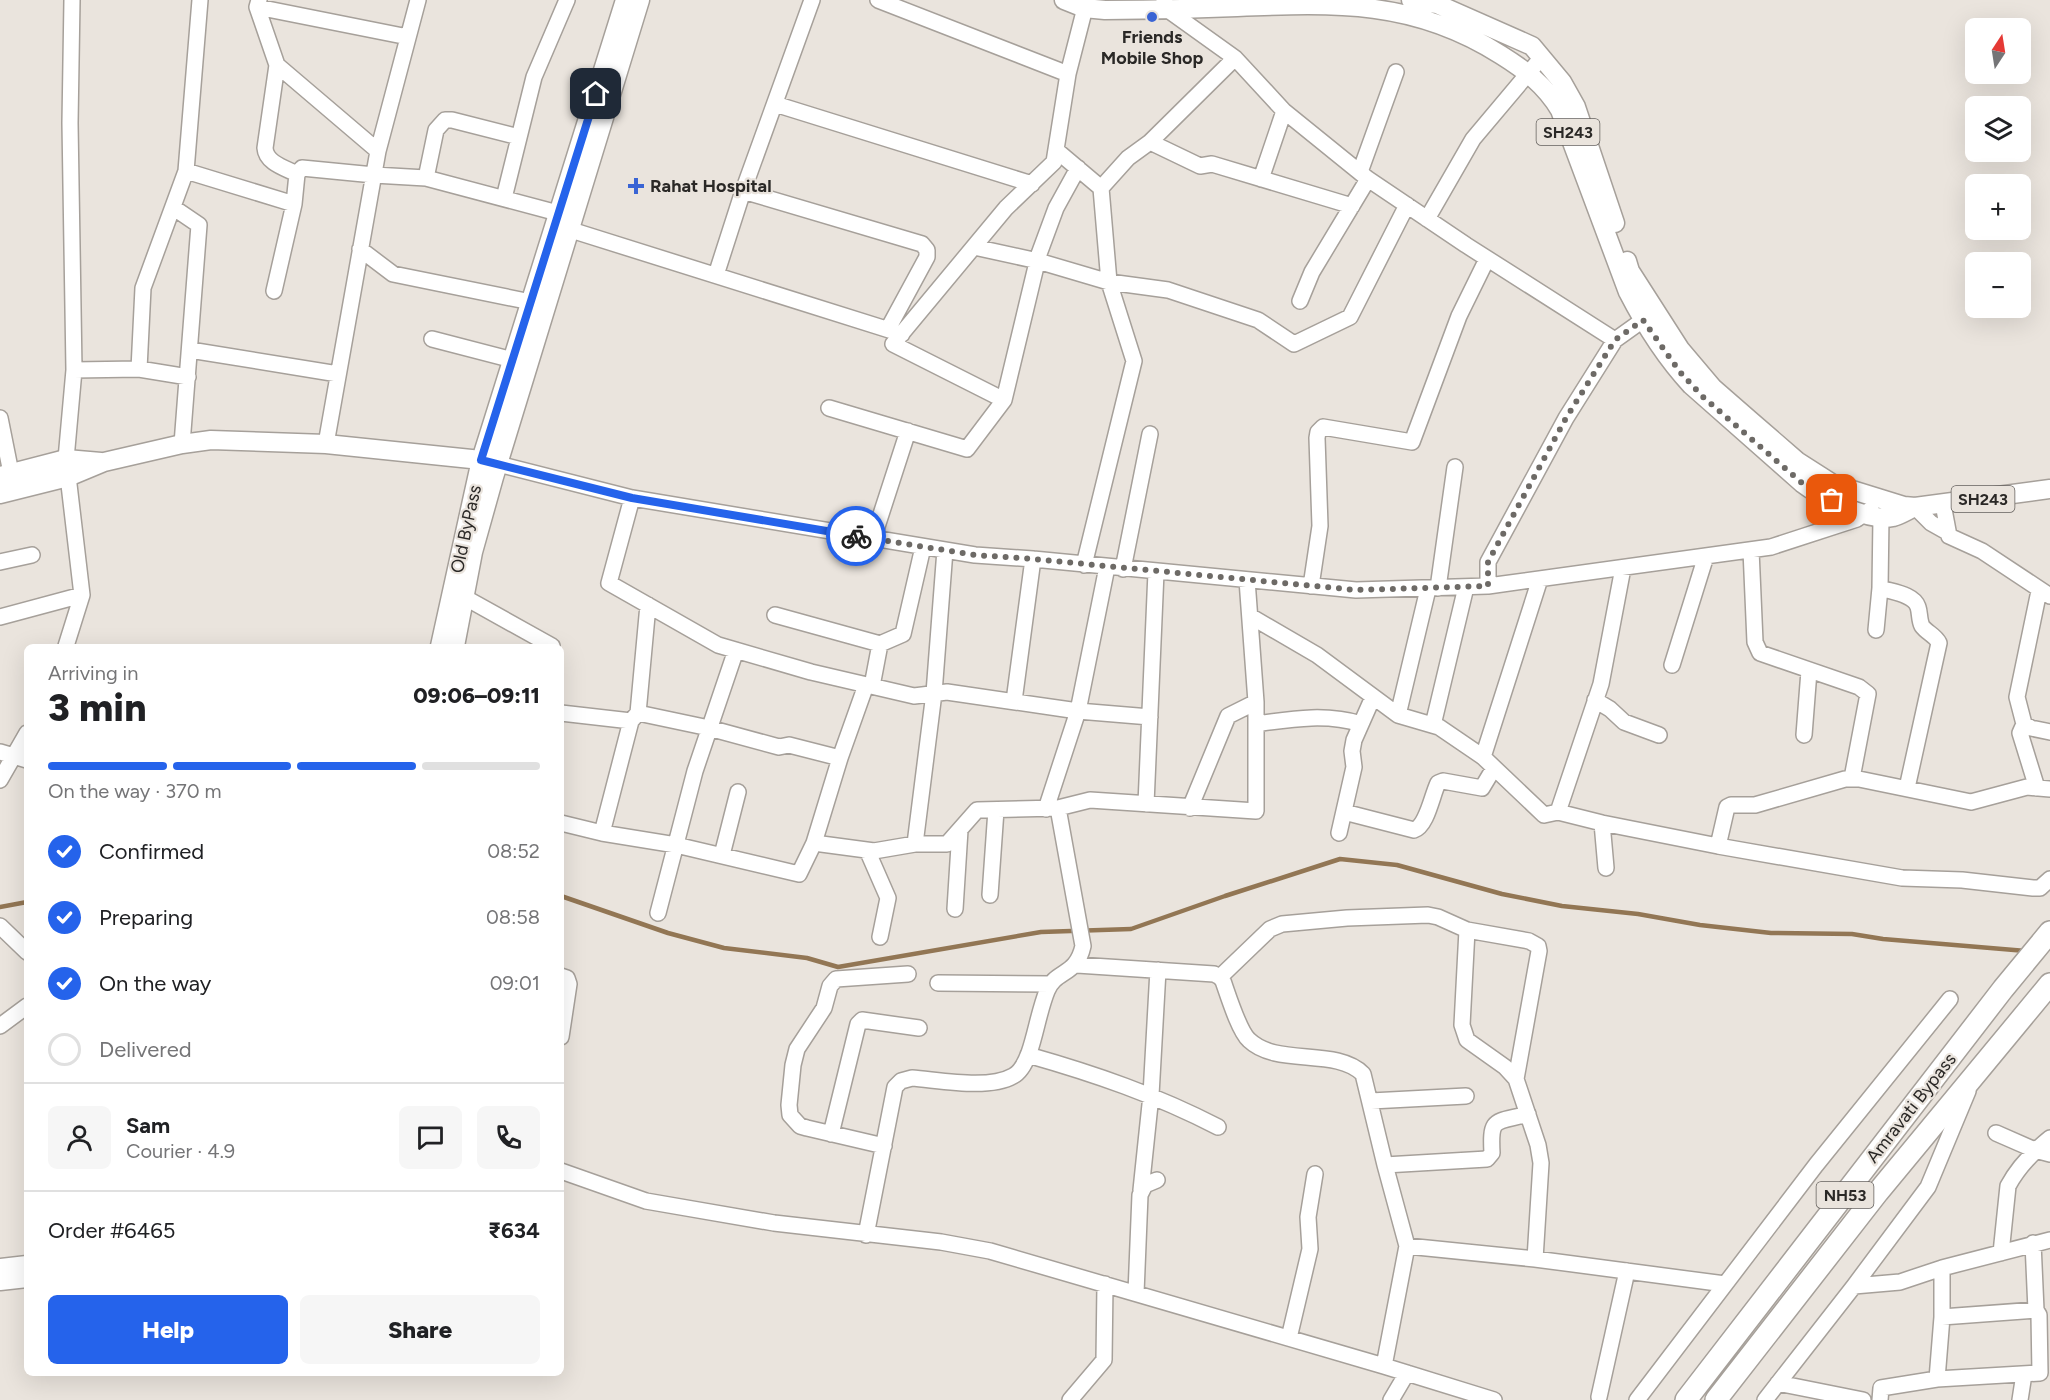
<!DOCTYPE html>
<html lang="en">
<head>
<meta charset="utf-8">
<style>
  body { margin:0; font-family:Figtree,sans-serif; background:#f6f6f6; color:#202124; height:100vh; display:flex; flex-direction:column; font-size:22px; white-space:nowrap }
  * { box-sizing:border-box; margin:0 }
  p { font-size:20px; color:#757577 }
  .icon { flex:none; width:33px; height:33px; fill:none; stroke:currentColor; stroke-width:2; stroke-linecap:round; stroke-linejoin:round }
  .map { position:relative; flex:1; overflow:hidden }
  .drawer { position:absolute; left:24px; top:644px; width:540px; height:732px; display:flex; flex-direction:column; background:#fff; border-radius:9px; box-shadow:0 6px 24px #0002 }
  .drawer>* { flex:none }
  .needle { width:39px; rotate:12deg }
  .tools { position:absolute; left:1965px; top:18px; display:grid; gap:12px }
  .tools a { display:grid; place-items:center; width:66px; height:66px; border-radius:9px; background:#fff; box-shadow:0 6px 24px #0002; font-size:30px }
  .pin { position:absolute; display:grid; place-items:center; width:51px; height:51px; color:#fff; margin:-26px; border-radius:12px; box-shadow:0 3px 9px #0006 }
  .courier { position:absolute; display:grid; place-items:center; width:60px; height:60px; margin:-30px; border:4px solid #2563eb; border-radius:50%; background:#fff; color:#222; box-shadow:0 2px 8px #0007 }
  .headline em { font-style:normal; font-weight:800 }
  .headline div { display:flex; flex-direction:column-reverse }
  .headline { display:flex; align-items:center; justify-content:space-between; height:102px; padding:0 24px }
  h1 { font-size:39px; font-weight:800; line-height:45px }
  .bar { display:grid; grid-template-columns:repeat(4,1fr); gap:9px 6px; align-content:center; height:72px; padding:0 24px }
  .bar i { height:8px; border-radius:4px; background:#e0e0e0 }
  .bar .active { background:#2563eb }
  .bar p { grid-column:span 4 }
  .line { display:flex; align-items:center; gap:15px; padding:0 24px; border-top:2px solid #e0e0e0 }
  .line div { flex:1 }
  .round { display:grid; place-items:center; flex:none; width:63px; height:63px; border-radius:9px; background:#f6f6f6 }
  ol { padding:0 24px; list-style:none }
  li { display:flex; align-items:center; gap:18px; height:66px }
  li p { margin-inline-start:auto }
  li .icon { padding:6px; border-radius:50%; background:#2563eb; color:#fff; stroke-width:4 }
  li:last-child { color:#757577 }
  li i { width:33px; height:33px; border:3px solid #e0e0e0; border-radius:50% }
  .button { display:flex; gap:12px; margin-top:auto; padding:12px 24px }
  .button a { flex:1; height:69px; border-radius:9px; background:#2563eb; color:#fff; font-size:24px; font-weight:800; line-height:69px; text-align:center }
  .button a+a { background:#f6f6f6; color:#202124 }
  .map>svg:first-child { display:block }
</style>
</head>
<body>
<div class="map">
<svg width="2050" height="1400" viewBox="0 0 2050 1400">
  <rect width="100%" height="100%" fill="#eae4dd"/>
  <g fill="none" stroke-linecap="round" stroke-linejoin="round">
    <path stroke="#927654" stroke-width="4.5" d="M561 896 668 933 724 948 807 958 838 967 1041 932 1131 929 1225 896 1340 859 1397 865 1502 894 1562 906 1638 914 1700 925 1771 933 1852 934 1883 939 2026 951
      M0 907 27 902"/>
    <g stroke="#a6a09a" stroke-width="18">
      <path id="minor" d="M259 0 257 7 277 65 378 151
        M878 0 1068 74
        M1164 0 1168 10 1235 58 1284 111 1368 179 1466 245 1615 340 1566 418 1488 562V586
        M257 7 408 37
        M277 65 265 148C266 163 285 168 297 174
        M775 104 1032 184
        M1150 142 1200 166 1212 164 1352 206
        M1056 150 1101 188
        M186 171 294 204
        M1360 172 1396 72
        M426 178 436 130 445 120H452L519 137
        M1261 179 1284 111
        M743 191 922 244 927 250V257L888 329
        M504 198 534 77 567 0
        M174 208 199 225 182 444
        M1427 219 1473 139 1542 57
        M571 230 902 334
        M974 247 1038 261 1109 282 1168 290 1258 320 1294 344 1350 317 1407 205
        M360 249 393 274 531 302
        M716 275 743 191 812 0
        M274 291 294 204 297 174 302 168 374 175 426 178 569 216
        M1300 301 1312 272 1368 179
        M432 339 513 360
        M1615 340 1643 320
        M190 350 338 374
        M139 369 143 288 186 171 200 0
        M74 370 139 369 188 377
        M1004 400 893 344 1006 208 1054 162 1068 74 1087 0
        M829 408 967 449 1004 400 1039 254 1056 208 1078 168
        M0 418 11 473
        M326 444 378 151 418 0
        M498 464 632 498 975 555 1033 559 1356 590 1488 586 1771 547 1857 519 1871 509
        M632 498 609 583 718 645 811 672 914 696 947 692 1078 711 1150 717
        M1943 504 1949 536 1982 551 2050 596
        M1915 507 1931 523 1947 532
        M873 539 908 431
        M1751 550 1755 642 1760 653 1859 687 1868 694 1852 778
        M0 562 32 555
        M1084 565 1134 361 1109 282 1101 188 1128 158 1150 142 1235 58
        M1123 569 1150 434
        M1311 586 1320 526 1317 438 1318 432 1323 427 1412 442 1459 316 1487 259
        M1438 588 1455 467
        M1880 588C1892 592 1914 594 1918 607 1920 613 1919 620 1922 626 1927 633 1935 635 1939 643L1907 788
        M455 592 552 646
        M775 615 880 644 903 634 923 547
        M1250 616 1317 655 1398 715 1439 727 1483 757 1544 815 1558 812 1601 684 1623 568
        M0 617 82 595
        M1876 630 1880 588 1881 517
        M66 646 82 595 66 459 74 370 70 123 72 0
        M1672 665 1706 556
        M872 686 880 644
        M1595 700 1610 709 1624 722 1659 735
        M1014 701 1033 559
        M561 713 631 721 638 713 709 728 779 747 789 745 840 758
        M638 713 648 605
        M1398 715 1428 589
        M1256 724C1291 719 1326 713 1361 724
        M2024 724 2031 728 2050 732
        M1433 725 1466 587
        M1804 735 1809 671
        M0 752 27 760
        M1483 757 1540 579
        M0 780 27 733
        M2037 788 2020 733 2024 724 2017 697 2039 591
        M1146 804 1156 572
        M1190 808 1228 716 1256 702
        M1046 809 1078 711 1107 567
        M1344 812 1414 830C1427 826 1432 795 1438 783L1443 781 1482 788 1494 768
        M1558 812 1602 823 1718 846 1902 878 1962 880 2033 888H2040L2050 879
        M561 823 602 833 676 845 799 874 814 843 874 851 915 844H947L977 810 1058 808 1090 800 1256 811V702L1247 580
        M1602 823 1606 868
        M602 833 631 721
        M1339 833 1354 767 1352 751 1354 740 1373 697
        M814 843 840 758 866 685
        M915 844 934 693 945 550
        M1718 846 1727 807 1731 805H1755L1845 779H1859L1971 802 2027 787 2050 789
        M867 850 888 898 880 937
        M722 855 738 792
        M990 895 996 810
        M955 909 960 830
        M658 913 695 771 736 650
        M0 926 27 952
        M1467 930 1462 1025 1467 1040 1505 1067 1516 1079 1538 1145 1541 1163 1535 1259
        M1077 965 1214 974 1220 977 1223 981C1228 995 1239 1031 1249 1040 1277 1067 1336 1047 1363 1074L1385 1165 1407 1246 1384 1366
        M561 976 567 978 569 984 561 1037
        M1220 977 1270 929 1282 924 1347 918 1428 915 1438 917 1467 930 1529 941 1538 946 1539 951 1516 1079
        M938 983 1051 984
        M0 1026 27 1006
        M1028 1055C1095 1074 1156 1095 1218 1127
        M1371 1101 1466 1096
        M1996 1133 2035 1150 2050 1154
        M831 1134 858 1024 862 1020 919 1028
        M884 1146 807 1128 800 1126 790 1115 789 1105 793 1065 797 1049 824 1008 830 986 836 979 908 974
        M1385 1165 1487 1159 1492 1153C1490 1116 1495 1123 1528 1114
        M561 1171 646 1201 774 1223 941 1242 990 1251 1384 1366 1494 1400
        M1141 1190 1151 1095 1158 970
        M866 1235 895 1087 901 1081 912 1078C939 1080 989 1090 1013 1076 1021 1072 1026 1061 1029 1053 1036 1033 1039 1011 1047 991 1056 969 1076 977 1083 946L1058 808
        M1407 1246 1535 1259 1725 1284
        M2001 1253 2008 1186C2018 1167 2034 1151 2050 1138
        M1942 1268V1317L1937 1379 2040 1373 2039 1315 2036 1310 2033 1243
        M1854 1286 1900 1282 1942 1268 2050 1240
        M1136 1293 1140 1195 1145 1185 1157 1180
        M1942 1317 2036 1310
        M1289 1338 1310 1249 1308 1217 1315 1174
        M1778 1383 1863 1400
        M1599 1397 1627 1271
        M1070 1400 1104 1360 1105 1284
        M1391 1400 1407 1373
        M1637 1400 1816 1165 1950 999
        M1765 1400 1854 1286 1928 1187 1968 1091
        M1880 1400 1881 1388 1937 1379
        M2020 1400 2024 1374"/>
    </g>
    <g stroke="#a6a09a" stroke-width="21">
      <path id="major" d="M1064 0 1084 8 1105 10C1149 10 1193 9 1237 7 1336 3 1415 0 1501 55 1525 70 1545 85 1560 110L1628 292C1645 325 1666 358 1691 385L1802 483C1822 498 1868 522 1893 517 1901 515 1908 510 1915 507
        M1411 0 1437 4 1532 46 1562 82 1576 107 1615 223
        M1627 261 1630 271 1680 349 1713 388 1752 422 1797 461 1833 484 1904 506 1915 507 2050 489
        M0 476 66 459 101 462
        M0 494 68 477 104 462 182 444 211 440 326 444 481 460 493 463
        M440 646 481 460 625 0
        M455 646 473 552 494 477 640 0
        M0 1268 27 1265
        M0 1281 27 1278"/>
    </g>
    <g stroke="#a6a09a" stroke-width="24">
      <path id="highway" d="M1686 1400 2003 989 2050 932
        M1716 1400 1878 1192 2050 984"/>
    </g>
    <use href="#minor" stroke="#fff" stroke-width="15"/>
    <use href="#major" stroke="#fff" stroke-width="18"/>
    <use href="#highway" stroke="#fff" stroke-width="21"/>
  </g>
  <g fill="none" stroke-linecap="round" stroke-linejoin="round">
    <path stroke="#6d6a66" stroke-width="6" stroke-dasharray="0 10.8" d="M856 536 975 555 1033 559 1356 590 1488 586V562L1566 418 1615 340 1643 320 1680 372 1702 396 1802 483 1815 492 1832 500"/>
    <path stroke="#2563eb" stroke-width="8" d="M596 94 481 460 632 498 856 536"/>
  </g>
  <g fill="#3a64d4" stroke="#eae4dd" stroke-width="2">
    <circle cx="1152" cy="17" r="6"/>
    <path d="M633 177h6v6h6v6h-6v6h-6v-6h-6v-6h6z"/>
  </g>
  <g text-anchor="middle" stroke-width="4.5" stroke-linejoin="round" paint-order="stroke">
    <g fill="#eae4dd" stroke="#64605d" stroke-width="1.5">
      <rect x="1536.5" y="119" width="63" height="26" rx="4.5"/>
      <rect x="1951.5" y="486" width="63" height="26" rx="4.5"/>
      <rect x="1816.5" y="1182" width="57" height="26" rx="4.5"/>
    </g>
    <g font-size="16" font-weight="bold" fill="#2a2826">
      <text x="1568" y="138">SH243</text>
      <text x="1983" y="505">SH243</text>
      <text x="1845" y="1201">NH53</text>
    </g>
    <g font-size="18" font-weight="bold" fill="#2a2826" stroke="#eae4dd">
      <text x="1152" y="43">Friends<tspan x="1152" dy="21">Mobile Shop</tspan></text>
      <text x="650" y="192" text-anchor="start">Rahat Hospital</text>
    </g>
    <g font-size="18" fill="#2a2826" stroke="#eae4dd">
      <text transform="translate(466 529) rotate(-78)" y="6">Old ByPass</text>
      <text transform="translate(1911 1108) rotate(-52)" y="6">Amravati Bypass</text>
    </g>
  </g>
</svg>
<div class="tools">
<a><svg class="needle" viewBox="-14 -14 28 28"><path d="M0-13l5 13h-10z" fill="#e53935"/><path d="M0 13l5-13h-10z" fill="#757577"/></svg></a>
<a><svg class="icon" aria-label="layers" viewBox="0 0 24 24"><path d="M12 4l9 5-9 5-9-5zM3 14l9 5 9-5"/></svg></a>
<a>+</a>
<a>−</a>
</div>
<div class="pin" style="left:1832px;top:500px;background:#ea580c"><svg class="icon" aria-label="bag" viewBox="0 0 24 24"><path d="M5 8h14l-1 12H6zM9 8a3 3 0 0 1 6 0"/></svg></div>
<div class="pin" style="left:596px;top:94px;background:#1f2937"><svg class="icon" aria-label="home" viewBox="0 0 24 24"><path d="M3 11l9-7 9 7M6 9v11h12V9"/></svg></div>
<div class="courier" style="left:856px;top:536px"><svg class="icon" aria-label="bike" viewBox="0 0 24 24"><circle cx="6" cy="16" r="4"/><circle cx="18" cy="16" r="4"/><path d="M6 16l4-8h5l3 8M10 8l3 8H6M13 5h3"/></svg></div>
<section class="drawer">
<div class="headline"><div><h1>3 min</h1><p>Arriving in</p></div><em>09:06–09:11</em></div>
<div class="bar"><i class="active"></i><i class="active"></i><i class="active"></i><i></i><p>On the way · 370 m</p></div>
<ol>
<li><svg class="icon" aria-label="check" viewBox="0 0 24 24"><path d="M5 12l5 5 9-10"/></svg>Confirmed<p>08:52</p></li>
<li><svg class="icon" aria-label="check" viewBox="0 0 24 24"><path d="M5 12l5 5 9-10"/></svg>Preparing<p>08:58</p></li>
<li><svg class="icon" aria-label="check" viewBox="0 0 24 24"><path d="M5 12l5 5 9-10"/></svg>On the way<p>09:01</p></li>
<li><i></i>Delivered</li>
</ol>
<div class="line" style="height:108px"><a class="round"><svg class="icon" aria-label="person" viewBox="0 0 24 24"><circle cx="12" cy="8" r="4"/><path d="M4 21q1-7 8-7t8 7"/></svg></a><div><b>Sam</b><p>Courier · 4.9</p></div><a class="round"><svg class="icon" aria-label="chat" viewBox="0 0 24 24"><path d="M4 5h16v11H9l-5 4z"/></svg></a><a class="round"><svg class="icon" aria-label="phone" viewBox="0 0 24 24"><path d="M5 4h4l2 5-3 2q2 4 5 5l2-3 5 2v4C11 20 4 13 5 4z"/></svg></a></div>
<div class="line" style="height:78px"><div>Order #6465</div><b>₹634</b></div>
<div class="button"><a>Help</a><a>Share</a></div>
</section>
</div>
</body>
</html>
